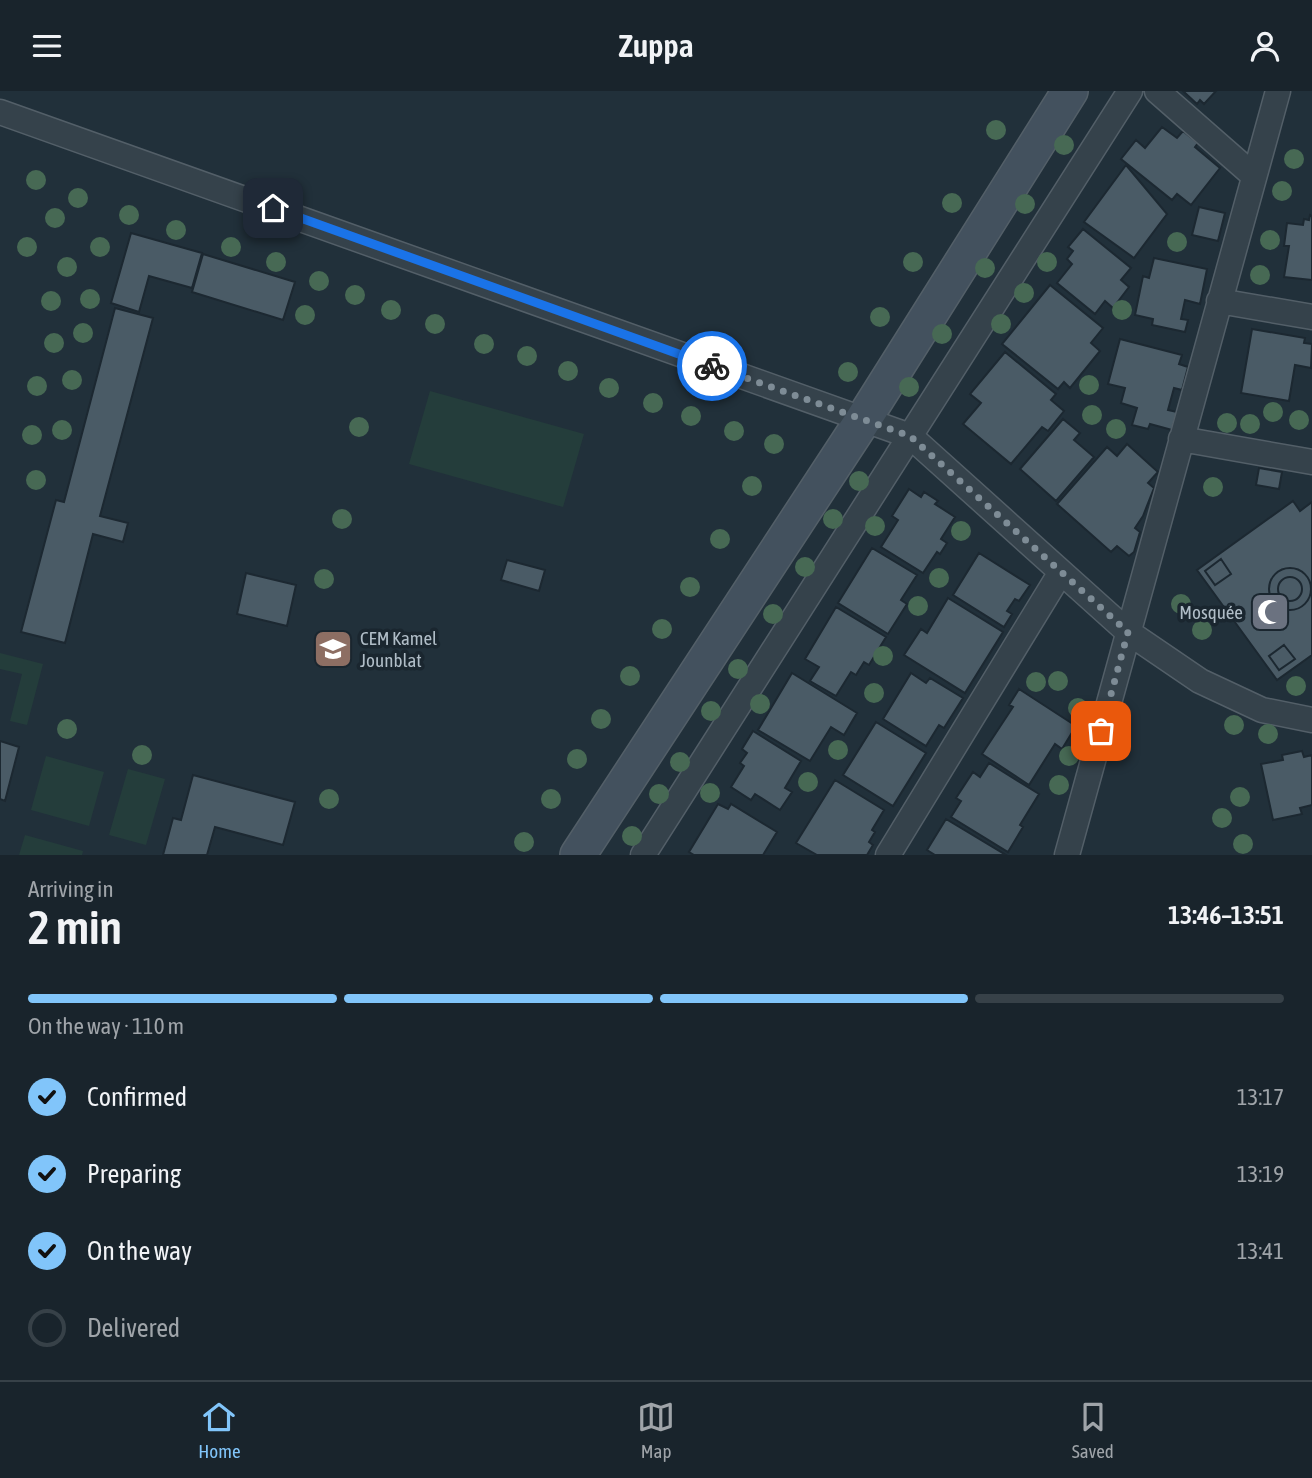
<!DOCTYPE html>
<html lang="en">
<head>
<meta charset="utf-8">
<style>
  body { margin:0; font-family:"Asap Condensed",sans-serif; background:#263038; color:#f1f3f6; height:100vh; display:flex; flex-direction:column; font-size:26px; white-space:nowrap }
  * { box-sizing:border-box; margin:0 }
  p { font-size:23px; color:#9fa4a9 }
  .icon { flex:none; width:38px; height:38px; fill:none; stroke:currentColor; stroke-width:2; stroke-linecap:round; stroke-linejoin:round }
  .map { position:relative; height:764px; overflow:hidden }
  .sheet { display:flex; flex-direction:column; background:#19242c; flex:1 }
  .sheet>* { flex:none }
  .pin { position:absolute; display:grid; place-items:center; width:60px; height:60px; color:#fff; margin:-30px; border-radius:14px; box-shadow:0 4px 10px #0006 }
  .courier { position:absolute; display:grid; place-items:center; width:70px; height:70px; margin:-35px; border:5px solid #1a73e8; border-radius:50%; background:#fff; color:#222; box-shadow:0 2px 9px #0007 }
  .head em { font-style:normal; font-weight:600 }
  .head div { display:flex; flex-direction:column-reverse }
  .head { display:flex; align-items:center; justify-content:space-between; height:119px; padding:0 28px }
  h1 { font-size:46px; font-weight:600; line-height:52px }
  .bar { display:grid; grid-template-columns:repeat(4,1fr); gap:10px 7px; align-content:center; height:84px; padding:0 28px }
  .bar i { height:9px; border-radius:5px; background:#374148 }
  .bar .active { background:#81c5fa }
  .bar p { grid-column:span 4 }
  ol { padding:0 28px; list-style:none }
  li { display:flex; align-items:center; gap:21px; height:77px }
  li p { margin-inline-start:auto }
  li .icon { padding:7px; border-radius:50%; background:#81c5fa; color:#111; stroke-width:4 }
  li:last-child { color:#9fa4a9 }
  li i { width:38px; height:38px; border:4px solid #374148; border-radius:50% }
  header { display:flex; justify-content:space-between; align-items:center; height:91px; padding:0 28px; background:#19242c; font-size:32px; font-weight:600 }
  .menu { display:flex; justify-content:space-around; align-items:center; height:98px; border-top:2px solid #374148; background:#19242c; font-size:19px; color:#9fa4a9 }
  .menu a { display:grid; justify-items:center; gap:4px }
  .menu .active { color:#81c5fa }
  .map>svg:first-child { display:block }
</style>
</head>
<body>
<header><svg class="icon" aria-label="menu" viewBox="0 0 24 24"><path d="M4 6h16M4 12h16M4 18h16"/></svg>Zuppa<svg class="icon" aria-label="person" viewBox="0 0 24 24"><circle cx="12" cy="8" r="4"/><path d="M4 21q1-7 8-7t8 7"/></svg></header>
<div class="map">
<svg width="1312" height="764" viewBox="0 0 1312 764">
  <rect width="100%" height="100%" fill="#21303a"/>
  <path fill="#243d3b" d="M430 300 584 343 563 416 409 373Z
    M0 562 43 573 27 634 10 630 22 583 0 578Z
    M46 665 104 681 89 735 31 719Z
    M128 678 165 688 146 754 109 744Z
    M25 744 83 760 82 764H19Z"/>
  <path fill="#4a5b66" stroke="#1c2831" stroke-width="2" d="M1183 0H1216L1204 13 1200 9 1197 13Z
    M1162 36 1177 47 1183 40 1198 52 1195 56 1220 77 1191 114 1177 103 1172 109 1121 68 1136 49 1145 57Z
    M1126 74 1167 123 1134 167 1084 131Z
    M1199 116 1225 122 1218 150 1192 144Z
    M1310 124 1312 125V189L1284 186 1289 155H1284L1287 132 1303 134 1304 128 1309 129Z
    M1083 138 1131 177 1121 189 1129 196 1113 217 1105 210 1095 223 1057 192 1072 173 1067 168 1073 160 1068 156Z
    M131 142 202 162 192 197 149 185 139 221 111 212Z
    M203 163 295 191 283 229 192 201Z
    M1154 167 1207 178 1200 213 1185 209 1181 228 1188 229 1185 241 1152 234 1153 228 1135 224 1143 185 1149 187Z
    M1050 194 1103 237 1091 252 1100 260 1070 297 1064 291 1058 298 1002 253Z
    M115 217 153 227 100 425 128 432 123 451 93 443 65 552 21 541 56 409 64 411Z
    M1252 238 1305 247 1304 252 1312 253 1311 277 1295 274 1289 310 1241 302Z
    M1120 248 1182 264 1179 273 1188 276 1182 299 1174 297 1168 319 1177 321 1172 339 1150 333 1148 338 1132 334 1137 317 1121 312 1125 297 1108 293Z
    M1005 261 1056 303 1051 309 1064 320 1048 340 1042 336 1011 373 963 333 981 312 970 303Z
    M1063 328 1080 342 1074 349 1094 366 1056 410 1020 378Z
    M1127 353 1158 381 1148 392 1154 397 1143 425 1135 437 1140 441 1134 461 1129 465 1117 455 1111 461 1057 413 1107 356 1117 365Z
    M1259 377 1282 381 1279 398 1256 394Z
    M909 398 921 406 924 401 938 410 935 413 955 426 941 448 947 452 940 463 937 461 923 482 881 456 898 429 892 425Z
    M1293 410 1300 420 1312 411V564L1277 589 1197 479Z
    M872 457 917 484 901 509 907 513 888 543 838 512Z
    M979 462 1030 494 1019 510 1015 508 1007 520 1012 523 1004 536 953 504Z
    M1221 468 1231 483 1215 494 1205 480Z
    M507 469 545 479 539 500 501 489Z
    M1269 498a21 21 0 1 1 42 0a21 21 0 1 1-42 0Z
    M246 482 296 494 287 535 237 523Z
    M1278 498a12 12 0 1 1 24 0a12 12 0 1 1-24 0Z
    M948 507 1003 541 965 602 904 564 921 538 927 542Z
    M836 516 886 546 869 574 864 571 856 584 851 581 836 605 810 590 819 576 805 568Z
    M1284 554 1295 568 1279 579 1269 565Z
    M792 582 857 622 844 644 831 636 810 670 758 639Z
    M911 582 926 592 930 587 963 607 944 637 939 634 926 655 883 628Z
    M1019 598 1076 635 1062 658 1055 653 1029 694 982 663 1013 616 1009 614Z
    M876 631 926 662 893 715 843 684Z
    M753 640 801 670 785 697 792 701 780 719 755 703 751 709 731 696 744 675 740 672 747 662 742 658Z
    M0 650 19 656 5 710 0 708Z
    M1302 660 1304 666 1312 664V714L1300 717 1302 723 1273 729 1261 673 1283 669 1282 664Z
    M989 672 1039 703 1020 734 1023 736 1008 761 951 726 961 710 956 707 973 681 980 686Z
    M193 684 295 711 283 754 215 736 207 764H163L173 727 181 729Z
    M835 689 884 719 872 739 875 741 869 751 873 754 867 764H817L796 752Z
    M718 713 728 718 731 713 777 741 763 764H694L689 761Z
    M946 728 1006 764H935L927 759Z"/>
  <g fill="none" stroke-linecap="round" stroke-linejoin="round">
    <g stroke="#535f68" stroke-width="27">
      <path id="minor" d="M1157 0 1254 85
        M0 21 910 345 1128 541 1200 590 1262 619 1312 629
        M1219 210 1312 226
        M1181 348 1312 371
        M643 764 1130 0
        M888 764 1061 481
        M1067 764 1278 0"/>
    </g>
    <g stroke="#535f68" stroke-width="38">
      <path id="secondary" d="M578 764 863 329 1070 0"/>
    </g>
    <use href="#minor" stroke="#35424b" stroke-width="24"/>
    <use href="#secondary" stroke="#43515e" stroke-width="35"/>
  </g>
  <g fill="#476954">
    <circle cx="996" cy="39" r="10"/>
    <circle cx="1064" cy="54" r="10"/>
    <circle cx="1294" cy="68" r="10"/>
    <circle cx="36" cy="89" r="10"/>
    <circle cx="1282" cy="100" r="10"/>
    <circle cx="78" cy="107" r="10"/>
    <circle cx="952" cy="112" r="10"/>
    <circle cx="1025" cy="113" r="10"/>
    <circle cx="129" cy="124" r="10"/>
    <circle cx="55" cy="127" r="10"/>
    <circle cx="176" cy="139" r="10"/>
    <circle cx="1270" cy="149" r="10"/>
    <circle cx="1177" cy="151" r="10"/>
    <circle cx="27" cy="156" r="10"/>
    <circle cx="100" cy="156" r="10"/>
    <circle cx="231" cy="156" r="10"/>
    <circle cx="276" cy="171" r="10"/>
    <circle cx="913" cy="171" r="10"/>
    <circle cx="1047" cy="171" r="10"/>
    <circle cx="67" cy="176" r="10"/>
    <circle cx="985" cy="177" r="10"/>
    <circle cx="1260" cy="184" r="10"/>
    <circle cx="319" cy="190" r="10"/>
    <circle cx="1024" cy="202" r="10"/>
    <circle cx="355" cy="204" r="10"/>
    <circle cx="90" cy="208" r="10"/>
    <circle cx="51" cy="210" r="10"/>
    <circle cx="391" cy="219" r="10"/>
    <circle cx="1122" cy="219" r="10"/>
    <circle cx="305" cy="224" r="10"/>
    <circle cx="880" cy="226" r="10"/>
    <circle cx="435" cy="233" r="10"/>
    <circle cx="1001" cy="233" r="10"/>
    <circle cx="83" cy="242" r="10"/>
    <circle cx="942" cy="243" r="10"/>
    <circle cx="54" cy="252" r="10"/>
    <circle cx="484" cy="253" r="10"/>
    <circle cx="527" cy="265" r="10"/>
    <circle cx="568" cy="280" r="10"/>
    <circle cx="848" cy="281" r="10"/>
    <circle cx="72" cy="289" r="10"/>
    <circle cx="1089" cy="294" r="10"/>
    <circle cx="37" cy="295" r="10"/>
    <circle cx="909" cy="296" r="10"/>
    <circle cx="609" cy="297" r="10"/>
    <circle cx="653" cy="312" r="10"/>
    <circle cx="1273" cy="321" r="10"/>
    <circle cx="1092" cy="324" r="10"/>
    <circle cx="691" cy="325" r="10"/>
    <circle cx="1299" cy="329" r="10"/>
    <circle cx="1227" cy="332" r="10"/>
    <circle cx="1250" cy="333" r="10"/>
    <circle cx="359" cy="336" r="10"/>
    <circle cx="1116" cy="338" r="10"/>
    <circle cx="62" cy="339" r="10"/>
    <circle cx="734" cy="340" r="10"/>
    <circle cx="32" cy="344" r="10"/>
    <circle cx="774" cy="353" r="10"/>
    <circle cx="36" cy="389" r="10"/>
    <circle cx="859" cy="390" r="10"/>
    <circle cx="752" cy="395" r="10"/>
    <circle cx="1213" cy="396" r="10"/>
    <circle cx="342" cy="428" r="10"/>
    <circle cx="833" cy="428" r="10"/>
    <circle cx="875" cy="435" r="10"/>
    <circle cx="961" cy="440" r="10"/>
    <circle cx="720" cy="448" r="10"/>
    <circle cx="805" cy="476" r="10"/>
    <circle cx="939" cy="487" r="10"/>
    <circle cx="324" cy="488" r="10"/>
    <circle cx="690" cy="496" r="10"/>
    <circle cx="1181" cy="513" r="10"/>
    <circle cx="918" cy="515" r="10"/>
    <circle cx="773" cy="523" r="10"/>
    <circle cx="662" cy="538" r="10"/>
    <circle cx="1202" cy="539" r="10"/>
    <circle cx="883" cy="565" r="10"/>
    <circle cx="738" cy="578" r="10"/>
    <circle cx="630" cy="585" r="10"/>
    <circle cx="1058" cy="590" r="10"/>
    <circle cx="1036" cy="591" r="10"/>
    <circle cx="1296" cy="595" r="10"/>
    <circle cx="874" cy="602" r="10"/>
    <circle cx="760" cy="613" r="10"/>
    <circle cx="1078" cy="617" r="10"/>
    <circle cx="711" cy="620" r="10"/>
    <circle cx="601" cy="628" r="10"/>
    <circle cx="1234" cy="634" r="10"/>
    <circle cx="67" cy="638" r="10"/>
    <circle cx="1268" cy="643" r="10"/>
    <circle cx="838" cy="659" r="10"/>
    <circle cx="142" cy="664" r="10"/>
    <circle cx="1069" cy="665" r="10"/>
    <circle cx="577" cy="668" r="10"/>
    <circle cx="680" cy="671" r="10"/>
    <circle cx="808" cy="691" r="10"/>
    <circle cx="1059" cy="694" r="10"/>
    <circle cx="710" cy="702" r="10"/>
    <circle cx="659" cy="703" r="10"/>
    <circle cx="1240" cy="706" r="10"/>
    <circle cx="329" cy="708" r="10"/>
    <circle cx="551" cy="708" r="10"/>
    <circle cx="1222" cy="727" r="10"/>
    <circle cx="632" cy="745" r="10"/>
    <circle cx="524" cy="751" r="10"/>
    <circle cx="1243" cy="753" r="10"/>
  </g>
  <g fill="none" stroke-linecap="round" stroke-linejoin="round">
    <path stroke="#7e8c96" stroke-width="7" stroke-dasharray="0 12.6" d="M712 275 910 345 1128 541 1101 640"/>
    <path stroke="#1a73e8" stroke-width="9" d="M273 117 712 275"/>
  </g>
  <defs>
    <g id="mosque-square" transform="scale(2.0125)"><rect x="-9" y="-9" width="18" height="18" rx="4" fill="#6b7280" stroke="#1a262f"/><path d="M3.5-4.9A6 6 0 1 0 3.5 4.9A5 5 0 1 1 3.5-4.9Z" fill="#fff"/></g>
    <g id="school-square" transform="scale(2.0125)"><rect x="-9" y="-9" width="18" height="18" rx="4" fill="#8d6e63" stroke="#1a262f"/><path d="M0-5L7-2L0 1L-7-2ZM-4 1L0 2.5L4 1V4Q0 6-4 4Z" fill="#fff"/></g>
  </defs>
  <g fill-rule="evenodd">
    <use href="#mosque-square" x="1270" y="521"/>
    <use href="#school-square" x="333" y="558"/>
  </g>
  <g text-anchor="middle" stroke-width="7" stroke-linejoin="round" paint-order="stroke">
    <g font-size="19" fill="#b0bdc7" stroke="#1a262f" text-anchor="end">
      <text x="1243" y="528">Mosquée</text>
      <text x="360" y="554" text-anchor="start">CEM Kamel<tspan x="360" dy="22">Jounblat</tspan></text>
    </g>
  </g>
</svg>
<div class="pin" style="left:1101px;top:640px;background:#ea580c"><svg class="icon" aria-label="bag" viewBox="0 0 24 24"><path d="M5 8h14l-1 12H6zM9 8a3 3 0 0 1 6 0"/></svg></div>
<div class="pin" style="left:273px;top:117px;background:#1f2937"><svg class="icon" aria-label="home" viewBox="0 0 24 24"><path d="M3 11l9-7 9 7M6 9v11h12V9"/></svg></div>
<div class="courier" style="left:712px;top:275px"><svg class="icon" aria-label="bike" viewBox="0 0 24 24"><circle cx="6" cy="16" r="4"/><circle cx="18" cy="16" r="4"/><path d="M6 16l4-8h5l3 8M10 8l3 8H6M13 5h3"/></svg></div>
</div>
<section class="sheet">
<div class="head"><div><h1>2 min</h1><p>Arriving in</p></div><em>13:46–13:51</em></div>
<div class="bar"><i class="active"></i><i class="active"></i><i class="active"></i><i></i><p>On the way · 110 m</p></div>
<ol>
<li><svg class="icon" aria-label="check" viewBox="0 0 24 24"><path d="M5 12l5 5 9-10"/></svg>Confirmed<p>13:17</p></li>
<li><svg class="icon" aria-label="check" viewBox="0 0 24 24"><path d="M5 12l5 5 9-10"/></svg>Preparing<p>13:19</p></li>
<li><svg class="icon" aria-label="check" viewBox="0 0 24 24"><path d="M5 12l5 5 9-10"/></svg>On the way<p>13:41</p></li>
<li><i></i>Delivered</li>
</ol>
</section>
<nav class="menu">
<a class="active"><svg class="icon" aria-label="home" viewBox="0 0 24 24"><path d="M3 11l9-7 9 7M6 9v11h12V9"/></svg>Home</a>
<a><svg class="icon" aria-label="map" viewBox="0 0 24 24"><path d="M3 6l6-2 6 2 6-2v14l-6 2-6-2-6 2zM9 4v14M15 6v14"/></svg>Map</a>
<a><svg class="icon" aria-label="saved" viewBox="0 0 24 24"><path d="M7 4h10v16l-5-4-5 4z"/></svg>Saved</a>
</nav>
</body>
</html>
